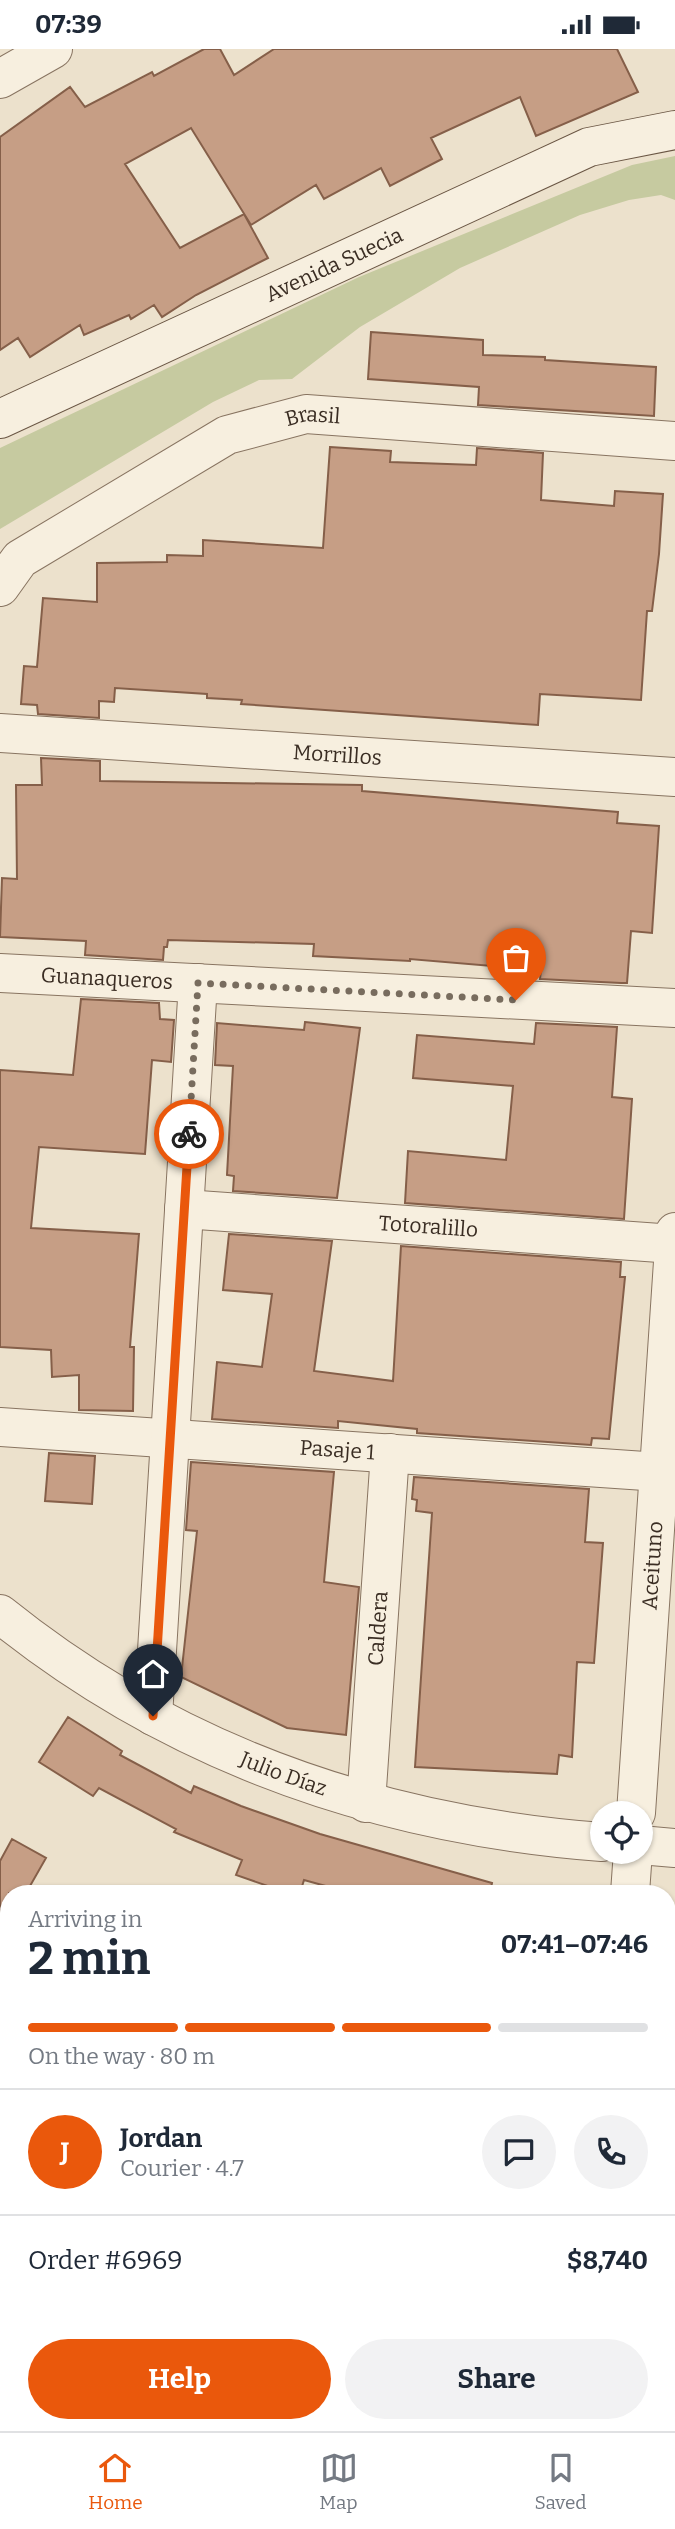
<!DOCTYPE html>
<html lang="en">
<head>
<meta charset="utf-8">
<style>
  body { margin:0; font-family:Bitter,serif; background:#f2f2f3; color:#1f2937; height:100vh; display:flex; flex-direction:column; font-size:26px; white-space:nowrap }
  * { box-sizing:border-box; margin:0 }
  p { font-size:23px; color:#747a83 }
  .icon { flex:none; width:38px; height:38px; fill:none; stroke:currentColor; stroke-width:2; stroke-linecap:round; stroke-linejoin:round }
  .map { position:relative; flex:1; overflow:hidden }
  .drawer { position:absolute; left:0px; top:1836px; width:676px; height:548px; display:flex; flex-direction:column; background:#fff; border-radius:28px 28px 0 0; box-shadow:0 2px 5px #0004 }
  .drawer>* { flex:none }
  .tools { position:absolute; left:590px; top:1752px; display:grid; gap:14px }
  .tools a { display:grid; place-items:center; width:63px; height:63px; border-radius:50%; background:#fff; box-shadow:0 2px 5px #0004; font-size:35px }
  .pin { position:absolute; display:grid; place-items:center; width:60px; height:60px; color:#fff; margin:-72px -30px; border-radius:50% 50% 50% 0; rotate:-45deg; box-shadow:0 0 7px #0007 }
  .pin .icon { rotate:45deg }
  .courier { position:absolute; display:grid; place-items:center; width:70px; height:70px; margin:-35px; border:5px solid #ea580c; border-radius:50%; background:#fff; color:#222; box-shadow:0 2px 9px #0007 }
  .overview em { font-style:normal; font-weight:700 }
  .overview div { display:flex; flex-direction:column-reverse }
  .overview { display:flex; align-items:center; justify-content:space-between; height:119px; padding:0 28px }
  h1 { font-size:46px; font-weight:700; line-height:52px }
  .bar { display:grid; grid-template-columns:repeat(4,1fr); gap:10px 7px; align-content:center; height:84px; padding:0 28px }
  .bar i { height:9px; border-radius:5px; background:#e0e1e3 }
  .bar .active { background:#ea580c }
  .bar p { grid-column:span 4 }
  .line { display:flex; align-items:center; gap:18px; padding:0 28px; border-top:2px solid #e0e1e3 }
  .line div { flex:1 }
  .round { display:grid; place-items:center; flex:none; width:74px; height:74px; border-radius:37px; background:#f2f2f3 }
  .action { display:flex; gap:14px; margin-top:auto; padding:14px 28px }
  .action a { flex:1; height:80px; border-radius:42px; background:#ea580c; color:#fff; font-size:28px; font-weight:700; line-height:80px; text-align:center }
  .action a+a { background:#f2f2f3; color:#1f2937 }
  .status { display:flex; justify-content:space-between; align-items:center; height:49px; padding:0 35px; background:#fff; direction:ltr }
  .status svg { height:19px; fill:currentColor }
  .dock { display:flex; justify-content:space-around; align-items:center; height:98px; border-top:2px solid #e0e1e3; background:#fff; font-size:19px; color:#747a83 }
  .dock a { display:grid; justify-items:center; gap:4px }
  .dock .active { color:#ea580c }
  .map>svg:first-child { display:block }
</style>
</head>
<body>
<div class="status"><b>07:39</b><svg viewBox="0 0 49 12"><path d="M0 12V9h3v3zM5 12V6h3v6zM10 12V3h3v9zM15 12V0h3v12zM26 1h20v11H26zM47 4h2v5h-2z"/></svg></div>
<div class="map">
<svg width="675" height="2382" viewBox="0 0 675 2382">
  <rect width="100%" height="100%" fill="#ece1cc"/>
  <path fill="#c6caa0" d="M675 107V151L661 146 629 151 580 166 460 219 360 278 292 330 259 331 213 353 0 480V399L359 228 632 116Z
    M9 2125V2326L0 2323V2149Z"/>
  <path fill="#c69e85" stroke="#855f49" stroke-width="2" d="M204 0H220L234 26 274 0H617L638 43 536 87 520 48 431 89 442 110 390 137 381 119 324 150 316 136 251 176 191 79 125 115 180 199 244 165 268 209 196 246 162 268 154 256 131 270 129 266 84 286 80 276 30 308 18 289 0 301V88L70 38 85 58 152 23 154 27Z
    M371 283 483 291V306L545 308V311L656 318 654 367 478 356 479 338 368 330Z
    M330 398 391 402 390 413 476 416 477 399 543 404 541 451 614 457 615 442 663 445 659 505 652 562H647L641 651 540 645 538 676 241 655 242 651 207 649V645L115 639 114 653 99 652V669L38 665 37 656 21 655 24 617 37 618 43 549 97 553V514L167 513V506L203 507V491L323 499Z
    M41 709 100 712V732L362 736V742L618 763 617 774 659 777 652 884 631 882 627 934H621L540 930 541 921 410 910V912L313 907 314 895 168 891 167 898H164L163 911 85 906 86 892 0 888 2 829 17 830 16 736H42Z
    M81 950 159 954 160 970 174 971 171 1013 152 1011 145 1105 39 1098 31 1179 139 1185 130 1298H134L133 1362 79 1361V1326L52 1328 51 1301 0 1298V1021L73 1026Z
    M305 973 360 979 337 1149 233 1142 234 1127 227 1126 233 1017 215 1016 217 974 304 981Z
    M536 974 617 978 612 1048 632 1050 624 1170 405 1154 408 1102 506 1111 513 1037 413 1029 417 986 534 995Z
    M229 1185 332 1192 314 1322 393 1332 401 1197 621 1213 620 1228H625L609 1390 592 1389 591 1396 417 1384V1380L338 1372V1379L212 1370 217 1313 262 1318 272 1245 223 1241Z
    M49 1404 95 1407 92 1455 45 1452Z
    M191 1413 334 1423 324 1533 359 1538 346 1686 287 1679 181 1628 197 1482 186 1481Z
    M414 1428 589 1440 585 1493 603 1494 594 1614 577 1613 572 1708 559 1706 557 1725 415 1718 432 1464 416 1462 417 1451 412 1450Z
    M68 1668 122 1702 120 1706 191 1744 194 1737 241 1757 320 1785 492 1834 490 1844H351L304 1831 300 1844H288L236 1826 242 1811 174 1783 176 1780 99 1739 93 1747 39 1713Z
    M12 1790 46 1809 26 1844H9V1876L0 1892V1812Z"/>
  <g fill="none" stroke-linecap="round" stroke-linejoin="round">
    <g stroke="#887461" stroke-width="40">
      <g id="street">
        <path d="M0 30 53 0"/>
        <path id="s1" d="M0 538 20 510 227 386 306 365 675 392"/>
        <path id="s2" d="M0 684 675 728"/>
        <path id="s3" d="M0 924 675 959"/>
        <path id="s4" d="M184 1160 674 1195"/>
        <path id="s5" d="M0 1378 675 1424"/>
        <path id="s6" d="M0 1565C175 1706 380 1776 602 1793"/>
        <path d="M153 1667 198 934"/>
        <path id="s7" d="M366 1754 390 1404"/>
        <path id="s8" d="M636 1764 675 1183"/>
        <path d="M640 1796 675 1799"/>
        <path d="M630 1844 633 1802"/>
        <path d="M0 1984 9 1989"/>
        <path d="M667 2159H675"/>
        <path d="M0 2356 9 2359"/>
        <path d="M47 2375 67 2382"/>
        <path d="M594 2382 595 2375"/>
      </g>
    </g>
    <g stroke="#6a5644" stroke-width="40">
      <g id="secondary">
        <path id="s9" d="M0 370 589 98 675 81"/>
      </g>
    </g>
    <path stroke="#887461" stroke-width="4.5" stroke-dasharray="5 3.5" stroke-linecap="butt" d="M0 2254 9 2233"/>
    <use href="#street" stroke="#f7efdf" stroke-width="38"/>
    <use href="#secondary" stroke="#f7efdf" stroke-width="38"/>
  </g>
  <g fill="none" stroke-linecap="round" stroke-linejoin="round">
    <path stroke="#786c5e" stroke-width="7" stroke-dasharray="0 12.6" d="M189 1085 198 934 516 951"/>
    <path stroke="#ea580c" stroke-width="9" d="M153 1667 189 1085"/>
  </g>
  <g text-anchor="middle" stroke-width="6" stroke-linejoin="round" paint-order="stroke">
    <g font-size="21" fill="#3a2d23" stroke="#f4ecdb">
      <text dy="7" stroke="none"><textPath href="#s9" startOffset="368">Avenida Suecia</textPath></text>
      <text dy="7" stroke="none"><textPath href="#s1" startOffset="364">Brasil</textPath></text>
      <text dy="7" stroke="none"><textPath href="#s2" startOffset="338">Morrillos</textPath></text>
      <text dy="7" stroke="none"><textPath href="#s3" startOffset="107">Guanaqueros</textPath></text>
      <text dy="7" stroke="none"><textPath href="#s4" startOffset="245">Totoralillo</textPath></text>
      <text dy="7" stroke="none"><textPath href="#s5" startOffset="338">Pasaje 1</textPath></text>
      <text dy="7" stroke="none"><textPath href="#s8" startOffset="248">Aceituno</textPath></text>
      <text dy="7" stroke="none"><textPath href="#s7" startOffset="175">Caldera</textPath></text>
      <text dy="7" stroke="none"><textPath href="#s6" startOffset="327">Julio Díaz</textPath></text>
    </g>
  </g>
</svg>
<div class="tools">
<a><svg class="icon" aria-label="locate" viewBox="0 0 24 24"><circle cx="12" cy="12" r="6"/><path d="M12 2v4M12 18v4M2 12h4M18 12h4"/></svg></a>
</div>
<div class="pin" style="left:516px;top:951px;background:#ea580c"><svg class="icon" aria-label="bag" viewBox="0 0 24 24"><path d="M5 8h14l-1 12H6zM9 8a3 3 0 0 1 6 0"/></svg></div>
<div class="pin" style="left:153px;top:1667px;background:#1f2937"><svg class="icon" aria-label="home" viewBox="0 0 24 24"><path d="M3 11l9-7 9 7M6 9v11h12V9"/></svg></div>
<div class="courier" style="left:189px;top:1085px"><svg class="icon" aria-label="bike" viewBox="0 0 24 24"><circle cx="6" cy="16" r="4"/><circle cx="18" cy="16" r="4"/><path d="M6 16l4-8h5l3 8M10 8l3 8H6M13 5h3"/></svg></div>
<section class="drawer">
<div class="overview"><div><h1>2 min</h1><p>Arriving in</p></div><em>07:41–07:46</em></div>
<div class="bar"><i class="active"></i><i class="active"></i><i class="active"></i><i></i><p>On the way · 80 m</p></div>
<div class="line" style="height:126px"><b class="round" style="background:#ea580c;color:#fff">J</b><div><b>Jordan</b><p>Courier · 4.7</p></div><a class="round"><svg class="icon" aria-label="chat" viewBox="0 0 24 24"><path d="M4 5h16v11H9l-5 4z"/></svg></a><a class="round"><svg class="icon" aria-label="phone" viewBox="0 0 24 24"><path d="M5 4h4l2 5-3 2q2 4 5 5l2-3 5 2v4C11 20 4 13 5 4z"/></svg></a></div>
<div class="line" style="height:91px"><div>Order #6969</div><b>$8,740</b></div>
<div class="action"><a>Help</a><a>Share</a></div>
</section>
</div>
<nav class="dock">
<a class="active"><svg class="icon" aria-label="home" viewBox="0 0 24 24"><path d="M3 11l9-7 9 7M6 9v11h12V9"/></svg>Home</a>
<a><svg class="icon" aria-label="map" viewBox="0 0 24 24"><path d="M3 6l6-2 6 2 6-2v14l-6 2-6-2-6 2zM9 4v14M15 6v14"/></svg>Map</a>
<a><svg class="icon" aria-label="saved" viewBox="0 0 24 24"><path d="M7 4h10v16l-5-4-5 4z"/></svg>Saved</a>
</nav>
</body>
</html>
